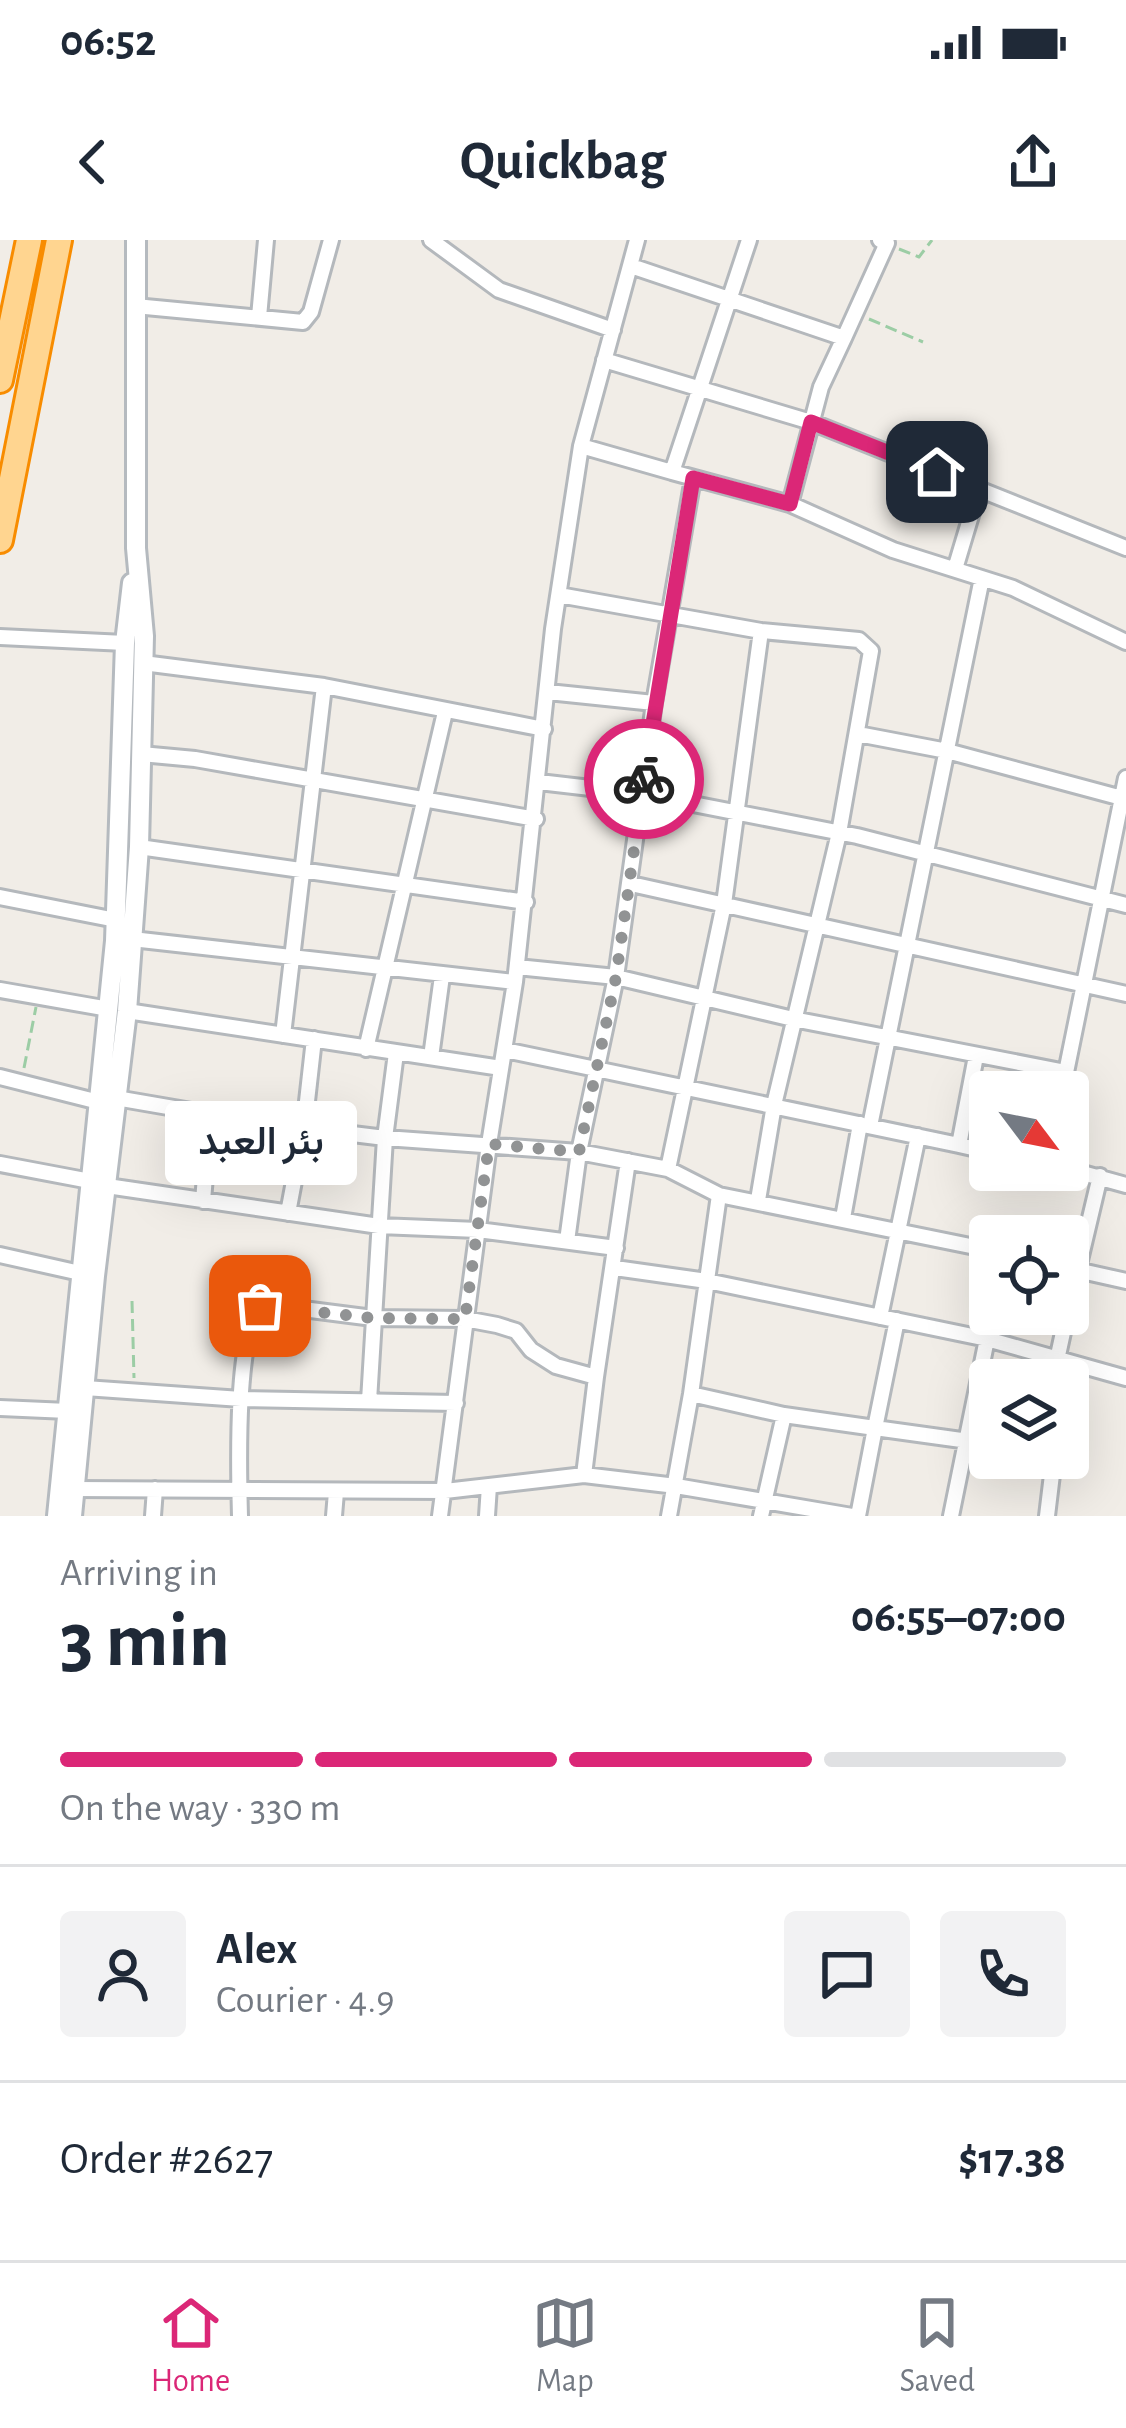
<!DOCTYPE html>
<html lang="en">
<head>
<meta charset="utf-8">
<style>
  body { margin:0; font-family:"Alegreya Sans",Vazirmatn,sans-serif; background:#f2f2f3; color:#1f2937; height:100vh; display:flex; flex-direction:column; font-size:45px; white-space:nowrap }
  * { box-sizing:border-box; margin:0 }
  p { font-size:39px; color:#747a83 }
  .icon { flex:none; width:66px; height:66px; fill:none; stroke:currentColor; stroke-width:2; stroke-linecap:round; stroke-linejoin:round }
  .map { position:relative; height:1276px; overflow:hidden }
  .details { display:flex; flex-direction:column; background:#fff; flex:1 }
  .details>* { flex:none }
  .needle { width:78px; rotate:122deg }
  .fabs { position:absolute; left:969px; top:831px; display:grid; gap:24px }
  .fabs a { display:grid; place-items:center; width:120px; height:120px; border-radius:12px; background:#fff; box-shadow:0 12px 48px #0002; font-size:60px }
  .pin { position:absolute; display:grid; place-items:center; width:102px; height:102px; color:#fff; margin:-51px; border-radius:24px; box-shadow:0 6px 18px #0006 }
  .courier { position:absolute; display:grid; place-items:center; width:120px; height:120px; margin:-60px; border:9px solid #db2777; border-radius:50%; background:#fff; color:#222; box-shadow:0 3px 15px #0007 }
  .bubble { position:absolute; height:84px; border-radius:12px; background:#fff; box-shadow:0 12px 48px #0002; font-size:39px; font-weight:600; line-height:84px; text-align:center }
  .head em { font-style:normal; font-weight:600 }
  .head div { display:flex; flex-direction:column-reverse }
  .head { display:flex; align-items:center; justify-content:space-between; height:204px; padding:0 60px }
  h1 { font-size:78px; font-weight:600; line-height:90px }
  .bar { display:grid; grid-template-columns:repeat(4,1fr); gap:18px 12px; align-content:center; height:144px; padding:0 60px }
  .bar i { height:15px; border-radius:9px; background:#e0e1e3 }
  .bar .selected { background:#db2777 }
  .bar p { grid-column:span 4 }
  .line { display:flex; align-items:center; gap:30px; padding:0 60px; border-top:3px solid #e0e1e3 }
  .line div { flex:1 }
  .round { display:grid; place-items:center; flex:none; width:126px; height:126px; border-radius:12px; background:#f2f2f3 }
  .status { display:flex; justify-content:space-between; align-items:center; height:84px; padding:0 60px; background:#fff; direction:ltr }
  .status svg { height:33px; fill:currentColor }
  header { display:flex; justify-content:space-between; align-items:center; height:156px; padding:0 60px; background:#fff; font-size:54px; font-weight:600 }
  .tab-bar { display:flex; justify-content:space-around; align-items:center; height:168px; border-top:3px solid #e0e1e3; background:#fff; font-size:33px; color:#747a83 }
  .tab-bar a { display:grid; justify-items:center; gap:6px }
  .tab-bar .selected { color:#db2777 }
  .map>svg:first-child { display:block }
</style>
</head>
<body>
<div class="status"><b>06:52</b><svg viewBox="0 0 49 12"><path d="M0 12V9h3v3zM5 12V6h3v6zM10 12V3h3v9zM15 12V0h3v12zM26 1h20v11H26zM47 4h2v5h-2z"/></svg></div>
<header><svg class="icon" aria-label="back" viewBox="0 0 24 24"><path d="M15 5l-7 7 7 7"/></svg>Quickbag<svg class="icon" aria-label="share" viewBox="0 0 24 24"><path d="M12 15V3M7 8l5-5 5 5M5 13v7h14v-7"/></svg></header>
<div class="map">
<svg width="1126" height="1276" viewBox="0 0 1126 1276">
  <rect width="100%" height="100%" fill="#f1ede7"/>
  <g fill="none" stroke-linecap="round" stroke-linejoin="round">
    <g stroke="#b4b8bc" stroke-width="20">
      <path id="street" d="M431 0 499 50 613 90
        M631 26 844 98 887 3 880 0
        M135 66 303 82 311 72 331 0
        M259 77 266 0
        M604 120 811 182 1126 308
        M581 206 672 232 749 0
        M672 232 790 264 893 310 1013 348 1126 402
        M790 264 821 147 844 98
        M955 329 979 249
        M559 355 761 391 859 400 871 411 839 593 774 865 758 960
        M0 397 125 403
        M143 423 324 446 544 489
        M548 452 654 463
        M858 494 947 511 1122 558
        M141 514 195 519 536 579
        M539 542 642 554 857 596 1126 665
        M139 607 526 662
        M631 644 1126 754
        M0 657 116 680
        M132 699 515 742
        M517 727 616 737 793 779 1066 832
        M0 750 109 769
        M127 771 501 828
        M283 795 324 446
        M366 809 445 472
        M505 810 959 905 976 816
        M431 817 442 736
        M0 837 99 862
        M1062 852 1126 538
        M116 858 255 882 385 898 579 912 668 929 719 955 691 1154 669 1276
        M870 886 982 338
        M959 905 990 912
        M0 924 90 941
        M668 929 724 664 761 391
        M1068 929 1126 945
        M107 946 379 986 478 990 616 1008
        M719 955 990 1010
        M203 961 210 874
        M288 973 304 888 314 799
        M843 978 860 884
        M567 1001 579 912 616 737 654 463 693 238
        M0 1015 89 1035
        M615 1028 707 1041 987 1099 1126 1138
        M1068 1028 1126 1041
        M1068 1071 1100 936
        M880 1077 918 896
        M897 1080 875 1188 990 1204
        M1057 1120 1067 1074
        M596 1137 628 921
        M85 1148 241 1159 456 1163
        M691 1154 784 1175
        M369 1161 385 898 396 813
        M0 1168 68 1171
        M74 1249 445 1251 584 1235 676 1246 852 1276
        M153 1276 155 1249
        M240 1276C239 1239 234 1081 264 1064L373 1078 465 1079 497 1085 516 1091 531 1110 556 1126 596 1137 584 1235
        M334 1276 336 1252
        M440 1276 489 904 515 742 553 389 581 206 637 0
        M487 1276 489 1246
        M761 1276 784 1175 875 1188 858 1276
        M951 1276 987 1099
        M1047 1276 1054 1218"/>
    </g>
    <g stroke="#b5babf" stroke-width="24">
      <path id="secondary" d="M57 1276 115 701 125 403 132 343
        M72 1276 95 1036 127 771 139 607 144 396 136 308V0"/>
    </g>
    <g stroke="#f88c00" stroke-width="30">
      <path id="highway" d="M0 140 29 0
        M0 300 59 0"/>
    </g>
    <path stroke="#9ccda5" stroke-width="3" stroke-dasharray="12 6" stroke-linecap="butt" d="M899 9 919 17 932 0
      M869 79 923 102
      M24 828 36 767
      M132 1061 134 1138"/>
    <use href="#street" stroke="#fff" stroke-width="14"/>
    <use href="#secondary" stroke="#fff" stroke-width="18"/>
    <use href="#highway" stroke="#ffd590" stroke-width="24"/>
  </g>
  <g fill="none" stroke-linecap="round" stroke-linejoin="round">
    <path stroke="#919394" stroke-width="12" stroke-dasharray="0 21.6" d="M260 1066 373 1078 465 1079 489 904 579 912 616 737 644 539"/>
    <path stroke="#db2777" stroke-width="15" d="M644 539 693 238 790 264 811 182 937 232"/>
  </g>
</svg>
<div class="fabs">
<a><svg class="needle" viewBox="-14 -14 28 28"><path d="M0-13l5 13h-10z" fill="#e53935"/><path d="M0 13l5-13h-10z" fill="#747a83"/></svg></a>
<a><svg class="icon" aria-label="locate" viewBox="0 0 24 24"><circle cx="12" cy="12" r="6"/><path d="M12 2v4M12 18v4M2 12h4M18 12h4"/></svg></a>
<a><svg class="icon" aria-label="layers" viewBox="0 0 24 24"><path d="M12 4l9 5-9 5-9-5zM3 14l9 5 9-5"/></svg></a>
</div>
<div class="pin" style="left:260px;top:1066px;background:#ea580c"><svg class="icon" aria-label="bag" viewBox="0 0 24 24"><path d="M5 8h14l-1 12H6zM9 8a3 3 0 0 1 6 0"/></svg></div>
<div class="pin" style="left:937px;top:232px;background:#1f2937"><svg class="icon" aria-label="home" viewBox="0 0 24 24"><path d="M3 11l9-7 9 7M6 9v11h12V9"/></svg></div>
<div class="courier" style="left:644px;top:539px"><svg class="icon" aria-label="bike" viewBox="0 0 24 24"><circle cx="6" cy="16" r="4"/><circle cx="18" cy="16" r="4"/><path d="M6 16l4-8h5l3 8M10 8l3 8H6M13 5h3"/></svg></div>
<div class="bubble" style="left:165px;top:861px;width:192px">بئر العبد</div>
</div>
<section class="details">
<div class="head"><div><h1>3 min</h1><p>Arriving in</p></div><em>06:55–07:00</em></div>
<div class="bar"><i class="selected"></i><i class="selected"></i><i class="selected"></i><i></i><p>On the way · 330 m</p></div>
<div class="line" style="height:216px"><a class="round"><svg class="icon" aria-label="person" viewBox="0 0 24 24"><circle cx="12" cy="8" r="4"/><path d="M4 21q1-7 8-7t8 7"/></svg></a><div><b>Alex</b><p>Courier · 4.9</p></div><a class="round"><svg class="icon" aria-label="chat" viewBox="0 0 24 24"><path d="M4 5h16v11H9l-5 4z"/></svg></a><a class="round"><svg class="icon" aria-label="phone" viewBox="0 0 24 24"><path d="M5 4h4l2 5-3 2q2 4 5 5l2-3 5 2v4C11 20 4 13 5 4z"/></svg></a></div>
<div class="line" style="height:156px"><div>Order #2627</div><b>$17.38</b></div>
</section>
<nav class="tab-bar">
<a class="selected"><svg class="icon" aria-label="home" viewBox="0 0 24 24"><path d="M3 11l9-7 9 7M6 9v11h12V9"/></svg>Home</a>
<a><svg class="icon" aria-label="map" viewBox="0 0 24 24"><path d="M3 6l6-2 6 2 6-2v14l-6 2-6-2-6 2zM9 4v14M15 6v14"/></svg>Map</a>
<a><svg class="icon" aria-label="saved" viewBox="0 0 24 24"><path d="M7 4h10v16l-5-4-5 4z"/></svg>Saved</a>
</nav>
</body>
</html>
